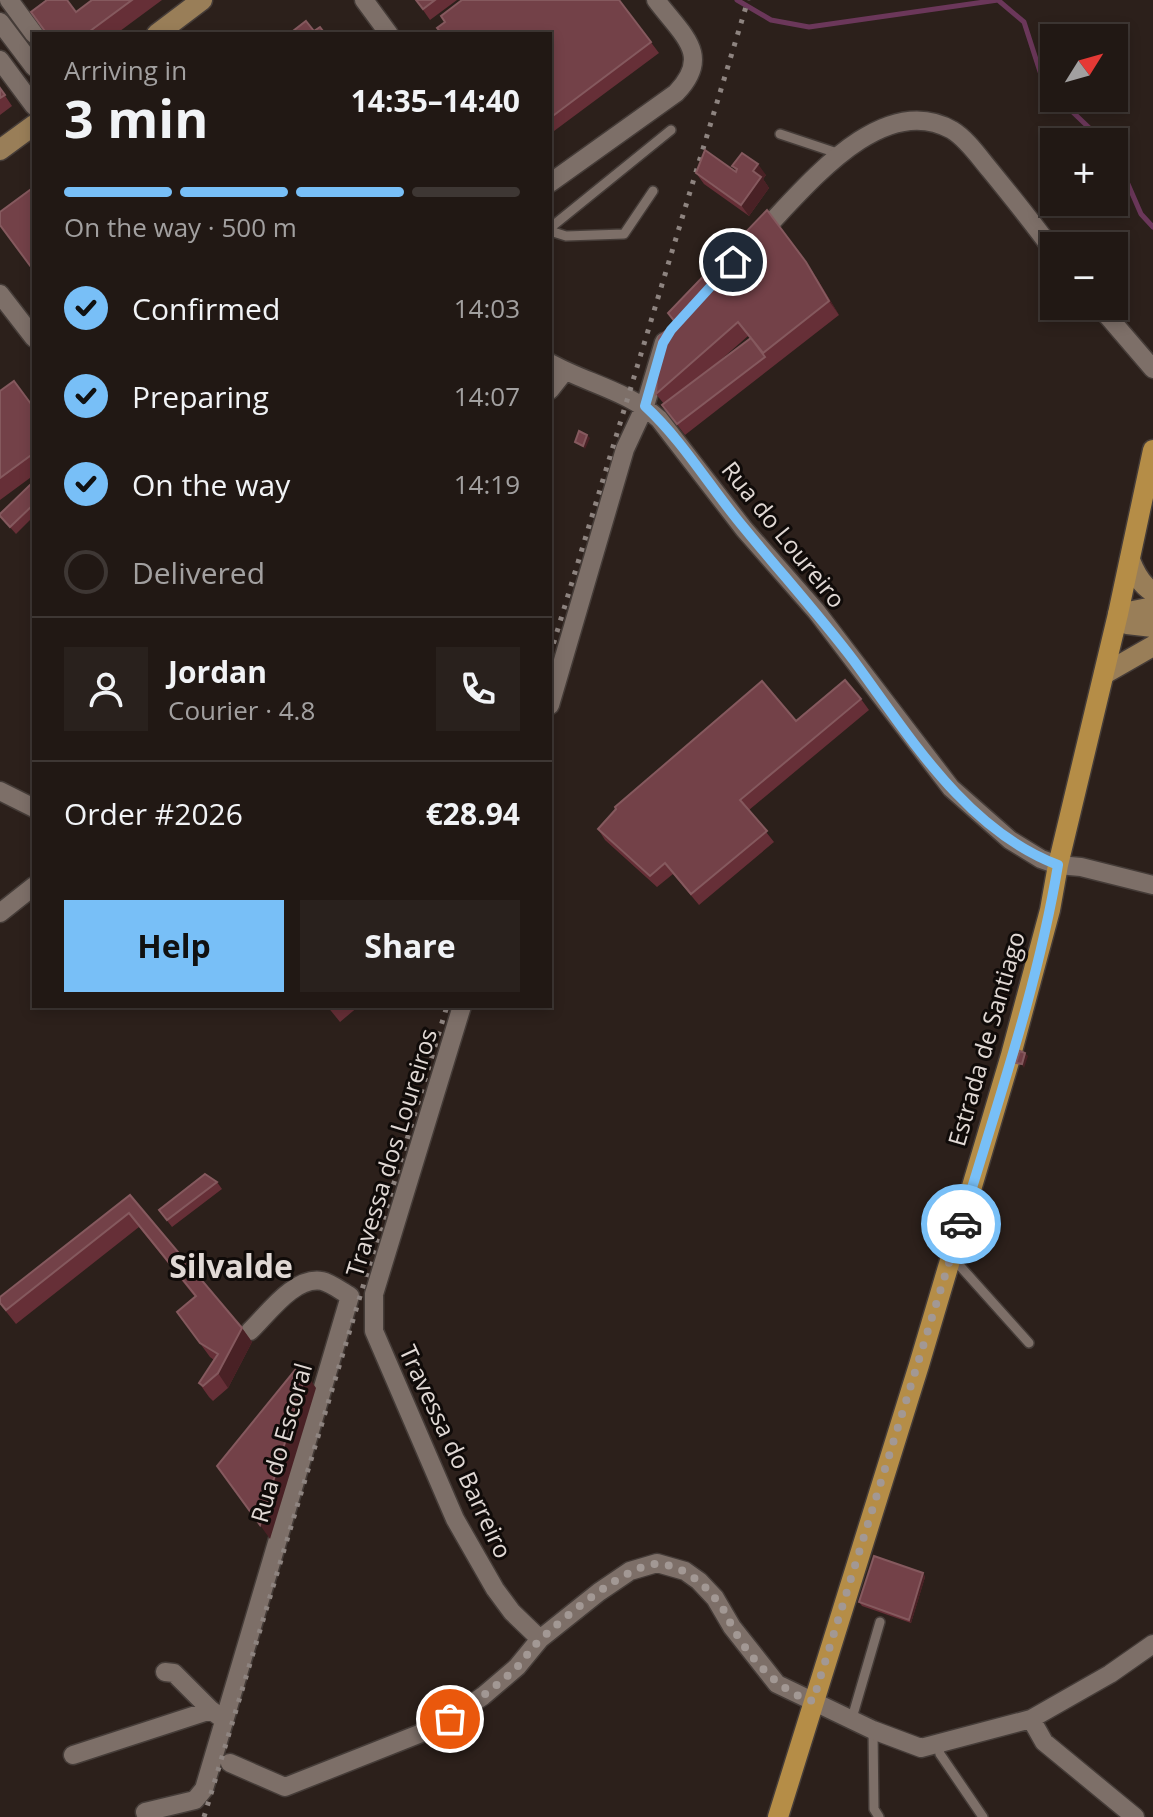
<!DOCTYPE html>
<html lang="en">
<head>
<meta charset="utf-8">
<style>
  body { margin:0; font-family:"Open Sans",sans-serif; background:#29211d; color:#f1f3f6; height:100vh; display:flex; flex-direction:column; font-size:30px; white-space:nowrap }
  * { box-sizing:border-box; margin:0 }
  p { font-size:26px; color:#a2a0a0 }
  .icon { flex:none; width:44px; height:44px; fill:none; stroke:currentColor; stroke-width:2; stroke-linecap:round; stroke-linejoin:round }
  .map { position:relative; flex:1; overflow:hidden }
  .sheet { position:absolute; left:32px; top:32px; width:520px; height:976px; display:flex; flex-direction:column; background:#211814; border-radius:0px; box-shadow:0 4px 12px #0003,0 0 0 2px #3e3734 }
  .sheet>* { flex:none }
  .needle { width:52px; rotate:53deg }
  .tools { position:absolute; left:1040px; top:24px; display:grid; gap:16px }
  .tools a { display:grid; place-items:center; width:88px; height:88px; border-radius:0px; background:#211814; box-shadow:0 4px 12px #0003,0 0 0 2px #3e3734; font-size:40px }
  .pin { position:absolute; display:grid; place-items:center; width:68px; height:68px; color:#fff; margin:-34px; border:4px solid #fff; border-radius:50%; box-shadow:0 2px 8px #0007 }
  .courier { position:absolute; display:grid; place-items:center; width:80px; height:80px; margin:-40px; border:6px solid #78bff7; border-radius:50%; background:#fff; color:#222; box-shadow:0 2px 10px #0007 }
  .headline em { font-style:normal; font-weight:700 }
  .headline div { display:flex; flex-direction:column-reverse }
  .headline { display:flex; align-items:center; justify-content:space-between; height:136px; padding:0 32px }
  h1 { font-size:52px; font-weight:700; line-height:60px }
  .bar { display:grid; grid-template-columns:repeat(4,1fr); gap:12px 8px; align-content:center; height:96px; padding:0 32px }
  .bar i { height:10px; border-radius:6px; background:#3e3734 }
  .bar .on { background:#78bff7 }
  .bar p { grid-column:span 4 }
  .line { display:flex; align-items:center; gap:20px; padding:0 32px; border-top:2px solid #3e3734 }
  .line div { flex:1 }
  .round { display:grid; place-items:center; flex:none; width:84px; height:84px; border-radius:0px; background:#29211d }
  ol { padding:0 32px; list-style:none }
  li { display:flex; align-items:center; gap:24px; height:88px }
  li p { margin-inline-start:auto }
  li .icon { padding:8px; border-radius:50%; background:#78bff7; color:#111; stroke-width:4 }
  li:last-child { color:#a2a0a0 }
  li i { width:44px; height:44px; border:4px solid #3e3734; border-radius:50% }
  .cta { display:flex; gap:16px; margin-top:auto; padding:16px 32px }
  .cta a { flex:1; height:92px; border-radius:0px; background:#78bff7; color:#111; font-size:32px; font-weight:700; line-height:92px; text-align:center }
  .cta a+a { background:#29211d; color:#f1f3f6 }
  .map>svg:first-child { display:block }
</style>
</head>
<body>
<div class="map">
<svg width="1153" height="1817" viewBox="0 0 1153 1817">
  <rect width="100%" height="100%" fill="#2c201b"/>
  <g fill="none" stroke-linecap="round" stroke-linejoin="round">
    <path stroke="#6b375a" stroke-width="5" d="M737 0 771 20 809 27 998 0 1024 22 1044 84 1054 94
      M1058 98 1104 142
      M1114 152 1141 214 1153 227"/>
    <g stroke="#453c38" stroke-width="12">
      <path id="service" d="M780 134 840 154
        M550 228 671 130
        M550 231 566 236 624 234 653 191
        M951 1256 1029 1343
        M852 1718 880 1622
        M873 1730 874 1809 879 1817
        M938 1744 940 1754 983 1817"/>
    </g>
    <g stroke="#453c38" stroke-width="21">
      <path id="minor" d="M9 0 34 34
        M364 0 389 34
        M0 22 34 67
        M0 60 34 106
        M550 183 676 93C713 55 682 35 656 0
        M758 236C803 191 880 89 952 130 967 139 979 157 990 170 1012 197 1034 224 1054 252
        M0 294 34 338
        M1099 306 1153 369
        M550 363C586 383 628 391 659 419L744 529 816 611 951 788 1010 840 1041 859 1058 865 1081 867 1153 885
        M550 390 565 371
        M550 705 625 449 645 406 664 342
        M0 791 34 808
        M0 913 34 886
        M462 1006 374 1294V1331L455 1519 495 1589 512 1612 540 1639
        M165 1672 174 1673 211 1710
        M1031 1719 1044 1742 1135 1817
        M73 1755 211 1710 224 1720
        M230 1763 285 1787 419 1734 450 1719 483 1696 517 1667 540 1639 599 1592 630 1571 657 1563 685 1571 699 1581 715 1598 732 1627 777 1684 873 1730 921 1748 1031 1719 1110 1674 1153 1644
        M147 1817 145 1812 195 1800 204 1789 350 1296C341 1291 331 1283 322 1281 294 1276 268 1314 250 1331"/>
    </g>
    <g stroke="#453c38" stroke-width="23">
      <path id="secondary" d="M157 34 202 0
        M0 150 34 125
        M1130 560C1135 573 1141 585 1153 592
        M1153 607 1118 614 1127 624 1153 627
        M1104 674 1153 646"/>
    </g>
    <g stroke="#453c38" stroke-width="23">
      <path id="primary" d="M778 1817 919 1365 1011 1055 1050 910 1058 865 1118 614 1153 450"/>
    </g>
    <use href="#service" stroke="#7d6f68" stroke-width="9"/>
    <use href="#minor" stroke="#7d6f68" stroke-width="18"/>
    <use href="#secondary" stroke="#997e58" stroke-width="20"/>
    <use href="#primary" stroke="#b58d47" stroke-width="20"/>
    <path stroke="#8e8480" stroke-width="5" stroke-dasharray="4 8" stroke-linecap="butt" d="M550 655 748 0
      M204 1817 447 1006"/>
  </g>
  <path fill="#662f37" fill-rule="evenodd" d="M92 0H162L116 34H46Z
    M416 0H457L430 20Z
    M619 0 659 53 550 134V34L445 22Z
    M0 88 12 106 0 115Z
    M732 166 766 175 763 179 769 188 749 216 704 184 696 173 736 171Z
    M816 277 839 315 685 435 662 405 664 404 656 394 674 322 668 313ZM748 336 750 338 716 364Z
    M0 391 34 408V475L0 500Z
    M34 481V516L16 534 0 516Z
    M861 699 869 710 749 810 774 842 699 905 673 874 657 887 605 840 598 829 796 721Z
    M327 1006H359L340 1022Z
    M217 1182 222 1189 172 1227 159 1210Z
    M130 1195 242 1328 252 1342 228 1388 213 1401 209 1397 199 1383 214 1360 210 1357 177 1312 195 1297 139 1227 16 1324 0 1304Z
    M923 1573 925 1577 911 1623 862 1606 859 1602Z"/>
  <path fill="#492125" d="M758 164 766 175 763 179 769 188 749 216 741 205 753 171Z
    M806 262 816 277 839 315 829 301Z
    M587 435 590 438 585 449 583 446Z
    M1025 1053 1028 1056 1024 1068 1022 1064Z
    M242 1328 252 1342 228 1388 218 1373Z
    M306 1373 316 1388 270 1539 260 1525Z
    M923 1573 925 1577 911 1623 909 1620Z"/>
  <path fill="#734148" stroke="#85595e" stroke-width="2" d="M47 0H67L76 12 92 0H132L86 34H47L31 12Z
    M416 0H435L423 9Z
    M462 0H619L651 42 550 118V34H442L437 28 445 22 441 16Z
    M306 21 314 31 320 27 323 31 319 34H295L293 31Z
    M0 88 5 95 0 98Z
    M705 150 736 172 737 169 732 166 742 153 758 164 753 171 761 177 741 205 696 173Z
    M34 187V271L0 225V212Z
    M767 210 806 262 829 301 763 353 738 322 656 394 659 337 675 322 668 313Z
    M751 338 765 357 677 424 662 405Z
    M14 381 34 408V453L0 478V391Z
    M579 431 587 435 583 446 575 442Z
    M34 481V504L10 527 0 516V514Z
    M845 680 861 699 740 800 767 831 691 894 665 863 650 876 598 829 616 809 615 807 762 681 796 721Z
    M1020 1051 1025 1053 1022 1064 1016 1063Z
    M205 1174 217 1182 167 1220 159 1210Z
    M130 1195 242 1328 218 1373 203 1386 199 1383 218 1354 200 1343 177 1312 196 1296 129 1213 6 1310 0 1303V1297Z
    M300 1364 306 1373 260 1525 217 1466Z
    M874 1556 923 1573 909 1620 859 1602Z"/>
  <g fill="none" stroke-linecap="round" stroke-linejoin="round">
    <path stroke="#a29894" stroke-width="8" stroke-dasharray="0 14.4" d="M450 1719C473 1703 498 1686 518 1666 526 1657 533 1646 542 1638 565 1617 629 1562 659 1564 677 1565 694 1576 707 1589 715 1598 723 1607 728 1618 743 1651 778 1693 813 1701L961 1224"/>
    <path stroke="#78bff7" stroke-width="10" d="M733 262 671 330 663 343 645 406C684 442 711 489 745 529 781 573 819 615 854 661 910 737 966 830 1058 865 1038 986 996 1107 961 1224"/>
  </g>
  <g text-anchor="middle" stroke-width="6" stroke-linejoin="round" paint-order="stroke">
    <g font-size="24" fill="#e1d9d5" stroke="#100b09">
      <text transform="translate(783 535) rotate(51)" y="8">Rua do Loureiro</text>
      <text transform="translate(987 1039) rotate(-74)" y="8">Estrada de Santiago</text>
      <text transform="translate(392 1153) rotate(-73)" y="8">Travessa dos Loureiros</text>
      <text transform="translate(282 1443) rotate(-74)" y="8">Rua do Escoral</text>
      <text transform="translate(455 1452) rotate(65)" y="8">Travessa do Barreiro</text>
    </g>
    <g font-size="32" font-weight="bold" fill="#e1d9d5" stroke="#100b09">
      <text x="231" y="1278">Silvalde</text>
    </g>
  </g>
</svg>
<div class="tools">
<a><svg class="needle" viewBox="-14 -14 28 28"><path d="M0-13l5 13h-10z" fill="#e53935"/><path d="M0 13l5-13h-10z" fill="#a2a0a0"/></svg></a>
<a>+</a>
<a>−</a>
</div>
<div class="pin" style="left:450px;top:1719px;background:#ea580c"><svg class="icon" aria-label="bag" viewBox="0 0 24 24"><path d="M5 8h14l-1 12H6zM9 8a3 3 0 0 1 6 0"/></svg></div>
<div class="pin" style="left:733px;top:262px;background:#1f2937"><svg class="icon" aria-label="home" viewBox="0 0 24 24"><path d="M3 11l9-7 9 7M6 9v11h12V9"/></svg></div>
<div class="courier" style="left:961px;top:1224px"><svg class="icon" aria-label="car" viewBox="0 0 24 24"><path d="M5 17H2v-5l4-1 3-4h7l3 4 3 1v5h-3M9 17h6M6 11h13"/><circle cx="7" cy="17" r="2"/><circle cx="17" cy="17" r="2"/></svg></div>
<section class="sheet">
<div class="headline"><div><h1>3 min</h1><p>Arriving in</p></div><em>14:35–14:40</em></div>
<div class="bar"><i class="on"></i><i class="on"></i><i class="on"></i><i></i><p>On the way · 500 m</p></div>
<ol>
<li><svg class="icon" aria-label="check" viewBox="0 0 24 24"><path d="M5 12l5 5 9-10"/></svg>Confirmed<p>14:03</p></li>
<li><svg class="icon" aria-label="check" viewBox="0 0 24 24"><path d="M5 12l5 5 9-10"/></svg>Preparing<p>14:07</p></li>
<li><svg class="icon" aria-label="check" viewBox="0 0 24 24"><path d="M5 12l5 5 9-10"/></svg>On the way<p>14:19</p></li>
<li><i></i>Delivered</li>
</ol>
<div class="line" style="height:144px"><a class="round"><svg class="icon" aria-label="person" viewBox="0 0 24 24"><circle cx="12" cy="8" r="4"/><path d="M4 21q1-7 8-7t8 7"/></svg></a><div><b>Jordan</b><p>Courier · 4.8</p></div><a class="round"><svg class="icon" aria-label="phone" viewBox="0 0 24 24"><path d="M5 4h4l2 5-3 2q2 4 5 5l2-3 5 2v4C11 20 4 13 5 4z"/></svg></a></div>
<div class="line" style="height:104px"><div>Order #2026</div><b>€28.94</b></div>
<div class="cta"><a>Help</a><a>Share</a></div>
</section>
</div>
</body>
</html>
